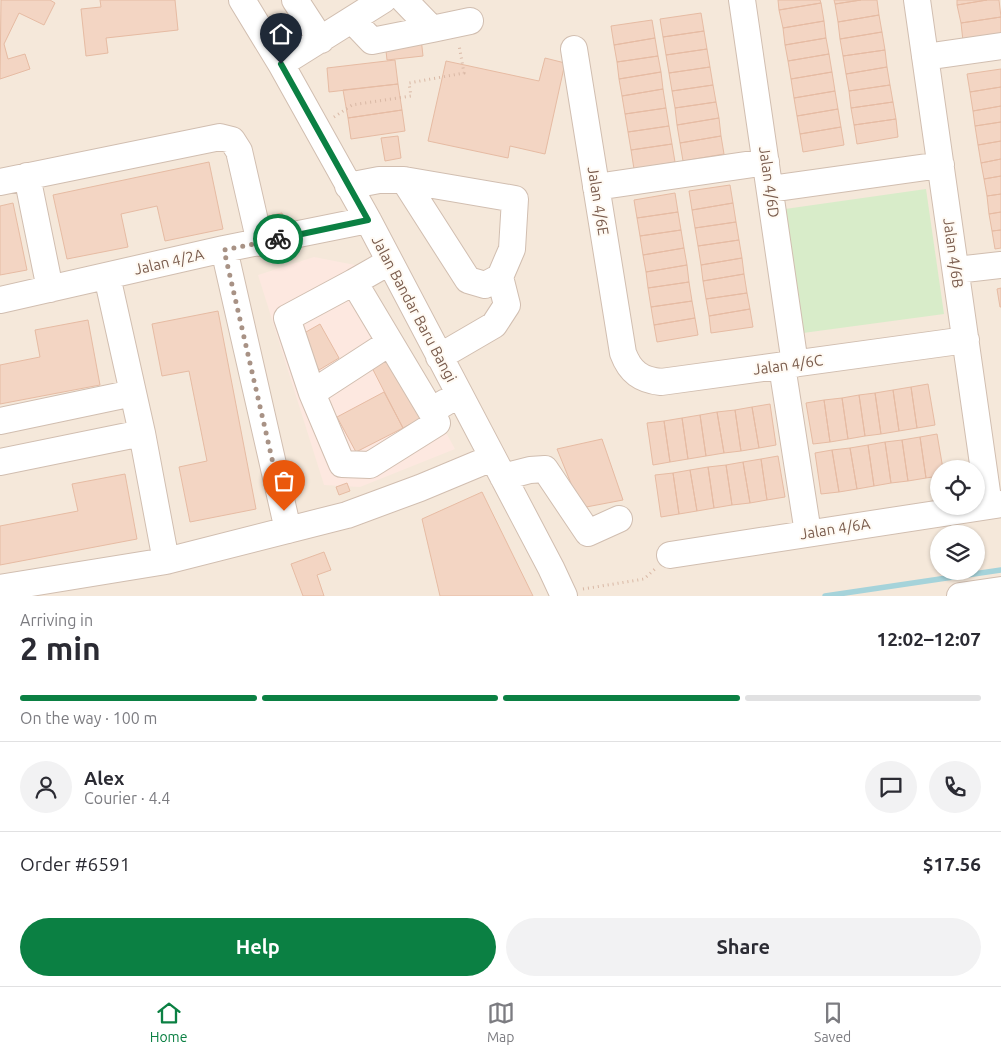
<!DOCTYPE html>
<html lang="en">
<head>
<meta charset="utf-8">
<style>
  body { margin:0; font-family:Ubuntu,sans-serif; background:#f2f2f3; color:#2b2b33; height:100vh; display:flex; flex-direction:column; font-size:19px; white-space:nowrap }
  * { box-sizing:border-box; margin:0 }
  p { font-size:16px; color:#7c7c81 }
  .icon { flex:none; width:28px; height:28px; fill:none; stroke:currentColor; stroke-width:2; stroke-linecap:round; stroke-linejoin:round }
  .map { position:relative; height:596px; overflow:hidden }
  .sheet { display:flex; flex-direction:column; background:#fff; flex:1 }
  .sheet>* { flex:none }
  .fabs { position:absolute; left:930px; top:460px; display:grid; gap:10px }
  .fabs a { display:grid; place-items:center; width:55px; height:55px; border-radius:50%; background:#fff; box-shadow:0 1px 4px #0004; font-size:25px }
  .pin { position:absolute; display:grid; place-items:center; width:42px; height:42px; color:#fff; margin:-51px -21px; border-radius:50% 50% 50% 0; rotate:-45deg; box-shadow:0 0 5px #0007 }
  .pin .icon { rotate:45deg }
  .courier { position:absolute; display:grid; place-items:center; width:50px; height:50px; margin:-25px; border:4px solid #0b8043; border-radius:50%; background:#fff; color:#222; box-shadow:0 1px 6px #0007 }
  .overview em { font-style:normal; font-weight:600 }
  .overview div { display:flex; flex-direction:column-reverse }
  .overview { display:flex; align-items:center; justify-content:space-between; height:85px; padding:0 20px }
  h1 { font-size:32px; font-weight:600; line-height:38px }
  .bar { display:grid; grid-template-columns:repeat(4,1fr); gap:8px 5px; align-content:center; height:60px; padding:0 20px }
  .bar i { height:6px; border-radius:4px; background:#e1e1e2 }
  .bar .active { background:#0b8043 }
  .bar p { grid-column:span 4 }
  .line { display:flex; align-items:center; gap:12px; padding:0 20px; border-top:1px solid #e1e1e2 }
  .line div { flex:1 }
  .round { display:grid; place-items:center; flex:none; width:52px; height:52px; border-radius:26px; background:#f2f2f3 }
  .action { display:flex; gap:10px; margin-top:auto; padding:10px 20px }
  .action a { flex:1; height:58px; border-radius:30px; background:#0b8043; color:#fff; font-size:20px; font-weight:600; line-height:58px; text-align:center }
  .action a+a { background:#f2f2f3; color:#2b2b33 }
  .tabs { display:flex; justify-content:space-around; align-items:center; height:70px; border-top:1px solid #e1e1e2; background:#fff; font-size:14px; color:#7c7c81 }
  .tabs a { display:grid; justify-items:center; gap:2px }
  .tabs .active { color:#0b8043 }
  .map>svg:first-child { display:block }
</style>
</head>
<body>
<div class="map">
<svg width="1001" height="596" viewBox="0 0 1001 596">
  <rect width="100%" height="100%" fill="#fdf6ec"/>
  <path fill="#f5e8da" fill-rule="evenodd" d="M0 0H1001V596H0ZM939 469H976V506H939ZM939 534H976V571H939Z"/>
  <path fill="#fde8e0" d="M314 257 355 265 455 449 360 487 324 485 258 275Z"/>
  <path fill="#d8ecc9" d="M926 189 944 314 803 333 785 209Z"/>
  <g fill="none" stroke-linecap="round" stroke-linejoin="round">
    <path stroke="#a5d3da" stroke-width="5.5" d="M825 596 1001 570"/>
  </g>
  <path fill="#f3d5c3" stroke="#e6bba3" d="M1 0H50L55 3 44 25 19 13 4 44 8 59 25 54 30 69 0 79Z
    M100 0H175L178 30 106 38 108 53 86 56 81 9 101 7Z
    M778 0H820L821 3 779 10Z
    M834 0H861L835 4Z
    M861 0H877L879 15 838 22 835 4Z
    M957 0H987L957 5Z
    M987 0H999L1001 17 961 23 957 5Z
    M821 3 824 21 783 28 779 10Z
    M701 13 704 31 663 37 660 19Z
    M879 15 882 32 840 39 838 22Z
    M1001 17V35L963 41 961 23Z
    M652 20 655 38 614 45 611 26Z
    M824 21 826 38 785 45 783 28Z
    M704 31 707 49 666 55 663 37Z
    M882 32 885 50 843 56 840 39Z
    M421 38 423 56 387 60 385 42Z
    M655 38 658 56 617 62 614 45Z
    M826 38 829 54 788 61 785 45Z
    M707 49 710 67 669 73 666 55Z
    M885 50 887 67 846 74 843 56Z
    M829 54 832 72 791 79 788 61Z
    M658 56 661 72 619 79 617 62Z
    M545 58 565 63 545 154 510 146 508 158 428 141 446 61 539 81Z
    M395 60 398 84 329 92 327 68Z
    M710 67 713 85 672 91 669 73Z
    M887 67 890 85 849 91 846 74Z
    M1001 69V87L970 92 967 74Z
    M661 72 663 89 622 96 619 79Z
    M832 72 835 91 794 98 791 79Z
    M398 84 402 110 348 118 343 90Z
    M713 85 716 102 675 108 672 91Z
    M890 85 893 102 851 108 849 91Z
    M1001 87V106L973 111 970 92Z
    M663 89 666 108 625 114 622 96Z
    M835 91 838 109 797 116 794 98Z
    M716 102 719 118 677 125 675 108Z
    M893 102 896 119 854 125 851 108Z
    M1001 106V122L975 126 973 111Z
    M666 108 669 126 628 132 625 114Z
    M838 109 841 127 800 134 797 116Z
    M402 110 405 131 351 139 348 118Z
    M719 118 721 136 680 143 677 125Z
    M896 119 898 137 857 144 854 125Z
    M1001 122V141L978 145 975 126Z
    M669 126 672 144 631 150 628 132Z
    M841 127 844 145 803 152 800 134Z
    M398 136 401 158 385 161 381 138Z
    M721 136 724 154 683 161 680 143Z
    M1001 141V159L981 163 978 145Z
    M672 144 675 162 634 169 631 150Z
    M1001 159V176L984 179 981 163Z
    M209 162 223 229 165 241 157 206 121 214 128 247 67 259 53 195Z
    M1001 176V194L987 196 984 179Z
    M730 185 733 203 692 210 689 191Z
    M675 193 678 212 637 218 634 200Z
    M1001 194V212L989 214 987 196Z
    M13 203 27 270 0 275V206Z
    M733 203 736 222 695 228 692 210Z
    M678 212 681 230 640 236 637 218Z
    M1001 212V230L992 231 989 214Z
    M282 213 285 228 263 232 260 218Z
    M736 222 739 240 698 246 695 228Z
    M681 230 684 248 643 255 640 236Z
    M1001 230V248L995 249 992 231Z
    M739 240 742 258 701 265 698 246Z
    M684 248 687 265 646 272 643 255Z
    M742 258 744 274 703 281 701 265Z
    M687 265 689 282 648 288 646 272Z
    M744 274 747 293 706 299 703 281Z
    M689 282 692 301 651 307 648 288Z
    M1001 288V307H1000L997 289Z
    M747 293 750 309 709 316 706 299Z
    M692 301 695 318 654 325 651 307Z
    M750 309 753 327 711 333 709 316Z
    M218 311 256 509 190 522 179 467 207 461 189 371 162 376 152 324Z
    M695 318 698 335 657 342 654 325Z
    M88 320 100 385 0 404V365L40 357 35 330Z
    M320 324 339 358 319 370 299 336Z
    M389 351 424 417 403 428 369 362Z
    M928 384 935 425 917 428 911 387Z
    M911 387 917 428 899 431 893 390Z
    M893 390 899 431 881 434 875 393Z
    M384 392 403 428 356 452 337 417Z
    M875 393 881 434 865 436 859 395Z
    M859 395 865 436 848 439 842 398Z
    M842 398 848 439 830 442 824 400Z
    M824 400 830 442 813 444 806 403Z
    M770 404 776 445 759 448 752 407Z
    M752 407 759 448 741 451 735 410Z
    M735 410 741 451 724 453 717 412Z
    M717 412 724 453 706 456 700 415Z
    M700 415 706 456 688 459 682 418Z
    M682 418 688 459 670 462 664 421Z
    M664 421 670 462 653 465 647 423Z
    M937 434 943 469H939V476L926 478 920 437Z
    M920 437 926 478 908 481 902 440Z
    M602 439 623 500 581 508 557 449Z
    M902 440 908 481 891 483 885 442Z
    M885 442 891 483 874 486 868 445Z
    M868 445 874 486 857 489 850 448Z
    M850 448 857 489 839 492 832 450Z
    M832 450 839 492 821 494 815 453Z
    M778 456 785 497 767 500 761 459Z
    M761 459 767 500 750 503 743 462Z
    M743 462 750 503 732 505 726 465Z
    M726 465 732 505 714 508 708 467Z
    M708 467 714 508 697 511 690 470Z
    M690 470 697 511 679 514 673 473Z
    M673 473 679 514 661 517 655 475Z
    M125 474 137 539 0 565V526L78 511 72 484Z
    M347 483 350 491 339 495 336 487Z
    M482 492 533 596H440L422 519Z
    M324 552 331 570 317 575 324 596H303L291 564Z"/>
  <g fill="none" stroke-linecap="round" stroke-linejoin="round">
    <g stroke="#d1beb0" stroke-width="28">
      <path id="minor" d="M242 0 281 64 368 220 551 568 564 596
        M295 0 321 40
        M742 0 795 364
        M917 0 989 506
        M352 20 372 41 432 29 404 0
        M432 29 470 21
        M574 49 623 353C630 372 641 380 661 382L966 340
        M925 57 1001 46
        M281 64 383 0
        M27 176 50 289
        M0 182 220 137 232 140 239 151 260 243
        M348 186 379 180H404L515 199 512 249 500 277 485 285 468 280 404 180
        M596 187 766 162
        M770 189 941 165
        M224 249 288 530
        M389 262 354 282 431 411 446 402
        M956 270 1001 265
        M0 300 224 249 368 220
        M389 343 312 393 342 464 370 465 437 423 431 411
        M439 357 494 325 507 305 500 277
        M782 366 808 533
        M312 393 287 318 354 282
        M0 421 133 393
        M0 462 142 433
        M503 477 530 470 545 469 588 533 619 519
        M670 555 1001 504
        M166 561 347 515 420 488 492 458
        M0 588 166 561 142 433 107 276
        M960 596 1001 590"/>
    </g>
    <path stroke="#d9b8a5" stroke-width="3" stroke-dasharray="1 4" stroke-linecap="butt" d="M334 117 352 105 411 96 409 83 464 73 459 45
      M583 589 644 579 655 569"/>
    <use href="#minor" stroke="#fff" stroke-width="26"/>
  </g>
  <g fill="none" stroke-linecap="round" stroke-linejoin="round">
    <path stroke="#a89285" stroke-width="5" stroke-dasharray="0 9" d="M278 239 224 250 284 511"/>
    <path stroke="#0b8043" stroke-width="6" d="M278 239 368 220 281 64"/>
  </g>
  <g text-anchor="middle" stroke-width="4" stroke-linejoin="round" paint-order="stroke">
    <g font-size="15" fill="#7a5c4d" stroke="#fffaf3">
      <text transform="translate(769 182) rotate(82)" y="5">Jalan 4/6D</text>
      <text transform="translate(598 201) rotate(81)" y="5">Jalan 4/6E</text>
      <text transform="translate(953 253) rotate(82)" y="5">Jalan 4/6B</text>
      <text transform="translate(169 262) rotate(-13)" y="5">Jalan 4/2A</text>
      <text transform="translate(414 309) rotate(62)" y="5">Jalan Bandar Baru Bangi</text>
      <text transform="translate(788 365) rotate(-8)" y="5">Jalan 4/6C</text>
      <text transform="translate(835 529) rotate(-9)" y="5">Jalan 4/6A</text>
    </g>
  </g>
</svg>
<div class="fabs">
<a><svg class="icon" aria-label="locate" viewBox="0 0 24 24"><circle cx="12" cy="12" r="6"/><path d="M12 2v4M12 18v4M2 12h4M18 12h4"/></svg></a>
<a><svg class="icon" aria-label="layers" viewBox="0 0 24 24"><path d="M12 4l9 5-9 5-9-5zM3 14l9 5 9-5"/></svg></a>
</div>
<div class="pin" style="left:284px;top:511px;background:#ea580c"><svg class="icon" aria-label="bag" viewBox="0 0 24 24"><path d="M5 8h14l-1 12H6zM9 8a3 3 0 0 1 6 0"/></svg></div>
<div class="pin" style="left:281px;top:64px;background:#1f2937"><svg class="icon" aria-label="home" viewBox="0 0 24 24"><path d="M3 11l9-7 9 7M6 9v11h12V9"/></svg></div>
<div class="courier" style="left:278px;top:239px"><svg class="icon" aria-label="bike" viewBox="0 0 24 24"><circle cx="6" cy="16" r="4"/><circle cx="18" cy="16" r="4"/><path d="M6 16l4-8h5l3 8M10 8l3 8H6M13 5h3"/></svg></div>
</div>
<section class="sheet">
<div class="overview"><div><h1>2 min</h1><p>Arriving in</p></div><em>12:02–12:07</em></div>
<div class="bar"><i class="active"></i><i class="active"></i><i class="active"></i><i></i><p>On the way · 100 m</p></div>
<div class="line" style="height:90px"><a class="round"><svg class="icon" aria-label="person" viewBox="0 0 24 24"><circle cx="12" cy="8" r="4"/><path d="M4 21q1-7 8-7t8 7"/></svg></a><div><b>Alex</b><p>Courier · 4.4</p></div><a class="round"><svg class="icon" aria-label="chat" viewBox="0 0 24 24"><path d="M4 5h16v11H9l-5 4z"/></svg></a><a class="round"><svg class="icon" aria-label="phone" viewBox="0 0 24 24"><path d="M5 4h4l2 5-3 2q2 4 5 5l2-3 5 2v4C11 20 4 13 5 4z"/></svg></a></div>
<div class="line" style="height:65px"><div>Order #6591</div><b>$17.56</b></div>
<div class="action"><a>Help</a><a>Share</a></div>
</section>
<nav class="tabs">
<a class="active"><svg class="icon" aria-label="home" viewBox="0 0 24 24"><path d="M3 11l9-7 9 7M6 9v11h12V9"/></svg>Home</a>
<a><svg class="icon" aria-label="map" viewBox="0 0 24 24"><path d="M3 6l6-2 6 2 6-2v14l-6 2-6-2-6 2zM9 4v14M15 6v14"/></svg>Map</a>
<a><svg class="icon" aria-label="saved" viewBox="0 0 24 24"><path d="M7 4h10v16l-5-4-5 4z"/></svg>Saved</a>
</nav>
</body>
</html>
